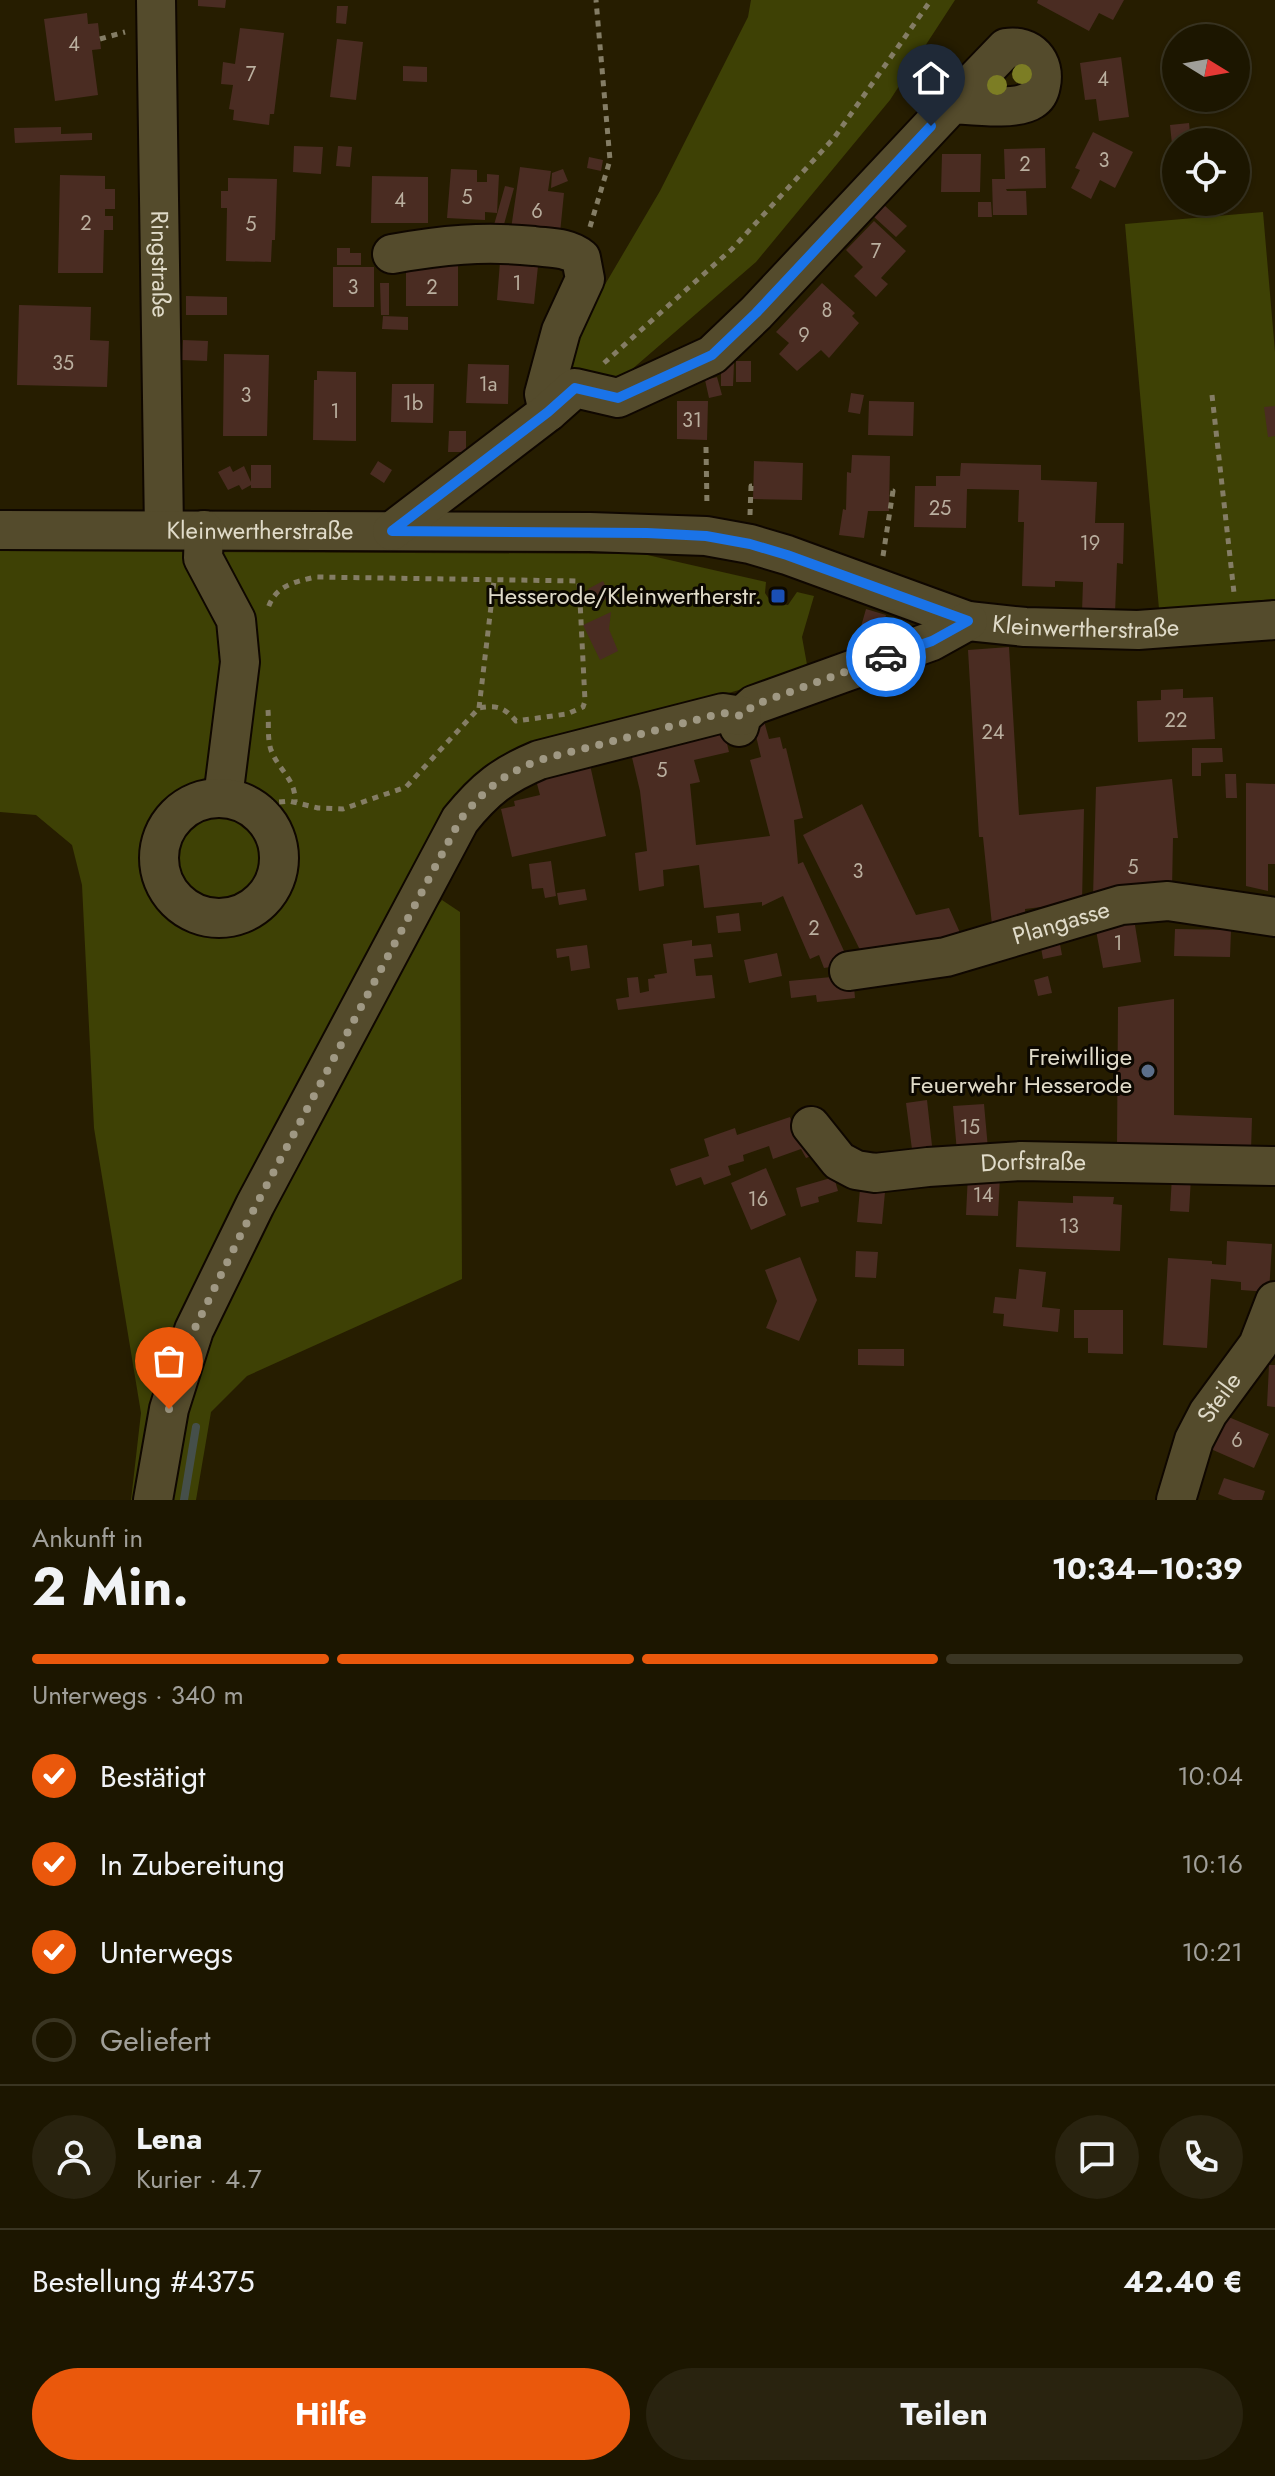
<!DOCTYPE html>
<html lang="de">
<head>
<meta charset="utf-8">
<style>
  body { margin:0; font-family:Jost,sans-serif; background:#29230f; color:#f1f3f6; height:100vh; display:flex; flex-direction:column; font-size:30px; white-space:nowrap }
  * { box-sizing:border-box; margin:0 }
  p { font-size:26px; color:#a09f99 }
  .icon { flex:none; width:44px; height:44px; fill:none; stroke:currentColor; stroke-width:2; stroke-linecap:round; stroke-linejoin:round }
  .map { position:relative; height:1500px; overflow:hidden }
  .details { display:flex; flex-direction:column; background:#1c1600; flex:1 }
  .details>* { flex:none }
  .needle { width:52px; rotate:101deg }
  .fabs { position:absolute; left:1162px; top:24px; display:grid; gap:16px }
  .fabs a { display:grid; place-items:center; width:88px; height:88px; border-radius:50%; background:#1c1600; box-shadow:0 2px 6px #0004,0 0 0 2px #3a3522; font-size:40px }
  .pin { position:absolute; display:grid; place-items:center; width:68px; height:68px; color:#fff; margin:-82px -34px; border-radius:50% 50% 50% 0; rotate:-45deg; box-shadow:0 0 8px #0007 }
  .pin .icon { rotate:45deg }
  .courier { position:absolute; display:grid; place-items:center; width:80px; height:80px; margin:-40px; border:6px solid #1a73e8; border-radius:50%; background:#fff; color:#222; box-shadow:0 2px 10px #0007 }
  .overview em { font-style:normal; font-weight:700 }
  .overview div { display:flex; flex-direction:column-reverse }
  .overview { display:flex; align-items:center; justify-content:space-between; height:136px; padding:0 32px }
  h1 { font-size:52px; font-weight:700; line-height:60px }
  .bar { display:grid; grid-template-columns:repeat(4,1fr); gap:12px 8px; align-content:center; height:96px; padding:0 32px }
  .bar i { height:10px; border-radius:6px; background:#3a3522 }
  .bar .on { background:#ea580c }
  .bar p { grid-column:span 4 }
  .line { display:flex; align-items:center; gap:20px; padding:0 32px; border-top:2px solid #3a3522 }
  .line div { flex:1 }
  .round { display:grid; place-items:center; flex:none; width:84px; height:84px; border-radius:42px; background:#29230f }
  ol { padding:0 32px; list-style:none }
  li { display:flex; align-items:center; gap:24px; height:88px }
  li p { margin-inline-start:auto }
  li .icon { padding:8px; border-radius:50%; background:#ea580c; color:#fff; stroke-width:4 }
  li:last-child { color:#a09f99 }
  li i { width:44px; height:44px; border:4px solid #3a3522; border-radius:50% }
  .primary-button { display:flex; gap:16px; margin-top:auto; padding:16px 32px }
  .primary-button a { flex:1; height:92px; border-radius:48px; background:#ea580c; color:#fff; font-size:32px; font-weight:700; line-height:92px; text-align:center }
  .primary-button a+a { background:#29230f; color:#f1f3f6 }
  .map>svg:first-child { display:block }
</style>
</head>
<body>
<div class="map">
<svg width="1275" height="1500" viewBox="0 0 1275 1500">
  <rect width="100%" height="100%" fill="#261d00"/>
  <path fill="#3e4105" d="M751 0H955L890 100 756 262 623 377 565 372 573 339 660 191 748 17Z
    M1263 212 1275 352V599L1159 609 1125 224Z
    M0 551 643 554 766 582 765 593 771 602 788 605 797 592 814 596 802 637 808 670 508 757 426 920 442 900 460 912 462 1279 247 1376 211 1412 196 1500H131L141 1413 94 1128 82 885 72 845 36 815 0 812Z"/>
  <g fill="none" stroke-linecap="round" stroke-linejoin="round">
    <path stroke="#454f4a" stroke-width="8" d="M184 1500 196 1427"/>
  </g>
  <path fill="#4a2c22" d="M198 0H226L225 8 198 6Z
    M1038 0H1124L1113 20 1099 13 1089 31 1037 3Z
    M337 6H348L346 24 336 23Z
    M87 13 88 24 98 23 101 49 92 50 98 95 55 101 44 19Z
    M240 28 284 33 274 114H270L269 125 233 120 234 110 229 109 233 85 221 84 223 62 235 64Z
    M337 39 363 42 356 100 330 97Z
    M1121 57 1129 117 1099 121 1096 99 1085 100 1080 63Z
    M403 66 427 67V82L403 81Z
    M1189 123 1191 142 1172 144 1170 125Z
    M61 127V134L92 133V140L15 143 14 128Z
    M1093 132 1133 152 1115 188 1100 180 1091 199 1071 188 1080 170 1075 168Z
    M294 146 323 147 321 174 293 172Z
    M338 146 352 147 350 167 336 166Z
    M1045 148 1046 188 1006 189 1007 191H1026L1027 215H993L992 179H1005L1004 149Z
    M942 154H981L980 192H941Z
    M589 157 603 160 601 171 587 168Z
    M520 167 551 171 548 191 564 193 560 233 511 229Z
    M451 169 477 170V182H487V174L499 175 497 213 485 212V220L447 218Z
    M563 169 568 181 551 188 552 173Z
    M60 175 105 176V189H115V209H105V216H113V230H104L103 273H58Z
    M372 176 428 177V223H371Z
    M228 178 277 179 275 240H272L271 262 226 261 227 208H221V191H228Z
    M505 186 514 188 503 228 494 225Z
    M978 202H991L992 217H978Z
    M884 205 907 226 896 237 873 216Z
    M874 221 906 251 881 278 888 284 876 297 854 276 863 267 846 250Z
    M337 248H350V253H361V265H337Z
    M458 251V306H406V268Z
    M500 262 538 266 534 304 497 300Z
    M333 267H374V307H333Z
    M380 283H389V315H381Z
    M822 283 855 313 852 316 859 323 829 358 821 350 797 371 779 354 789 343 776 332Z
    M186 296 227 297V315H186Z
    M19 305 91 307 90 340 109 341 107 387 17 385Z
    M383 316 408 317V330L382 329Z
    M183 340 208 341 207 361 182 360Z
    M224 354 269 355 267 436H223Z
    M736 361H751V382H736Z
    M721 363H734L733 386H721Z
    M468 364 509 365 508 404 466 403Z
    M317 371 356 372V441L313 440 314 380H317Z
    M717 377 722 395 709 398 705 380Z
    M392 384H434L433 423 391 422Z
    M851 393 864 395 860 414 848 412Z
    M677 401H708L707 440 677 439Z
    M869 401 914 402 913 436 868 435Z
    M1275 406V436L1268 437 1264 407Z
    M449 431H466V452H448Z
    M852 455 890 456 889 511H868L864 538 839 535 843 509 846 510 847 472 851 473Z
    M378 461 392 470 384 483 370 474Z
    M754 461 803 463 802 500 753 499Z
    M961 463 1041 465V480L1097 482 1095 523H1124L1123 564 1117 563 1115 613 1082 612 1083 582 1055 581V587L1022 586 1024 522H1018L1019 490 967 489 966 528 914 527 915 486H936V476H960Z
    M251 465H271V488H251V485L242 490 239 485 228 490 218 472 230 466 233 472 244 466 251 482Z
    M603 581 611 597 596 604 588 589Z
    M866 609 886 615 880 636 860 630Z
    M611 612 609 629 618 651 600 660 583 625Z
    M1009 647 1019 815 1084 809 1082 902 1025 909 1026 922 992 925 983 837H979L968 650Z
    M1183 689V698L1213 697 1215 739 1138 742 1137 701 1161 700V690Z
    M764 721 769 739 780 737 783 749 786 748 803 818 794 820 798 864 803 862 850 964 824 968 819 955 810 959 783 896 762 906V902L704 908 699 865 663 870 664 886 639 891 635 853 647 851 640 791 630 749 723 727 729 752 694 760 700 782 690 784 696 845 770 836 750 760 761 757 753 723Z
    M1192 748H1222L1223 762 1201 763V776H1192Z
    M590 765 606 836 512 857 501 809 515 806 514 801 540 795 536 780 559 775 561 768Z
    M1225 774H1236L1237 798H1226Z
    M1172 779 1178 838H1173L1172 889 1093 897 1096 787Z
    M1246 783 1275 784V864H1268V891L1246 886Z
    M862 804 916 915 949 908 966 946 864 958 803 835Z
    M551 861 556 896 545 898 543 888 532 889 529 864Z
    M585 889 587 900 559 905 557 893Z
    M739 913 741 931 718 933 716 916Z
    M1134 919 1141 962 1103 968 1095 925Z
    M1175 929 1231 930 1230 957 1174 956Z
    M1059 939 1062 955 1043 959 1040 942Z
    M692 940V946L711 944 713 957 694 959 696 976 712 975 715 998 618 1010 616 999 629 997 627 978 638 977 640 993 649 991 648 979 655 978 654 975 667 973 663 944Z
    M587 945 590 968 571 971 569 956 557 958 556 949Z
    M777 953 782 976 749 983 744 960Z
    M853 975 855 998 817 1002 816 995 791 998 789 981Z
    M1048 976 1052 993 1038 996 1034 980Z
    M1174 999V1115L1252 1118 1251 1151 1117 1148 1118 1007Z
    M927 1100 933 1155 913 1157 906 1103Z
    M984 1104 988 1149 957 1152 953 1106Z
    M790 1117 797 1137 822 1152 806 1158 801 1149 773 1159 769 1146 743 1155 744 1161 728 1166 731 1175 704 1185 701 1177 676 1186 670 1169 709 1156 704 1139 735 1128 737 1135Z
    M766 1168 786 1215 751 1230 731 1183Z
    M968 1174 1000 1176 998 1216 966 1215Z
    M1172 1176 1191 1177 1189 1212 1170 1211Z
    M834 1177 838 1191 818 1197 819 1202 801 1207 796 1188Z
    M860 1189 885 1192 882 1224 857 1222Z
    M1073 1196 1114 1197 1113 1204 1122 1205 1120 1251 1016 1247 1018 1201 1073 1203Z
    M1227 1241 1272 1244 1269 1292 1241 1290V1282L1211 1279 1207 1348 1163 1345 1168 1258 1212 1261V1264L1226 1265Z
    M856 1251 878 1252 876 1278 855 1277Z
    M800 1257 817 1300 799 1341 766 1328 777 1301 765 1270Z
    M1019 1269 1046 1272 1042 1307 1060 1309 1058 1332 1003 1326 1004 1314 993 1313 995 1297 1016 1299Z
    M1074 1310H1123V1354L1088 1353V1338H1074Z
    M858 1349H904V1366L858 1365Z
    M1269 1365H1275V1407L1267 1406Z
    M1219 1413 1269 1434 1254 1468 1204 1446Z
    M1224 1478 1265 1491 1262 1500H1233L1218 1494Z"/>
  <g fill="none" stroke-linecap="round" stroke-linejoin="round">
    <g stroke="#0f0700" stroke-width="42">
      <g id="minor">
        <path id="s1" d="M156 0 164 530"/>
        <path d="M392 254C442 245 483 241 534 246 550 248 568 247 581 258L585 279 561 331 544 394 548 412"/>
        <path id="s2" d="M0 530 590 532 706 536 750 544 787 555 968 621 1025 627 1138 630 1275 620"/>
        <path d="M204 530 203 558 236 620 240 662 223 798"/>
        <path d="M392 531 548 412 575 388 618 398 712 355 756 313 952 104C971 105 1016 111 1032 100 1037 97 1040 91 1041 85 1046 62 1030 44 1006 48L952 104"/>
        <path d="M739 727 742 716 754 705 932 641 968 621"/>
        <circle cx="219" cy="858" r="60"/>
        <path id="s3" d="M849 971 946 957 1121 905 1168 901 1275 917"/>
        <path id="s4" d="M811 1126 839 1161 856 1170 875 1173 928 1167 1021 1161 1275 1166"/>
        <path d="M153 1500 169 1409 194 1330 255 1205 460 820C485 789 503 775 539 760L723 713 742 716"/>
        <path id="s5" d="M1176 1500 1194 1440 1208 1413 1258 1345 1275 1301"/>
      </g>
    </g>
    <path stroke="#847d65" stroke-width="5" stroke-dasharray="6 6" stroke-linecap="butt" d="M100 39 125 32
      M590 227 610 160 596 0
      M604 363 732 249 834 138 931 0
      M1212 395 1234 593
      M706 447 707 507
      M750 515 751 486H754
      M883 556 893 491H890
      M479 708 494 581
      M268 710C269 723 267 738 271 750 279 771 296 779 295 802
      M258 812 271 803 289 801 318 808 343 809 406 787 479 708C497 705 504 707 516 721L567 714 583 707 585 701 579 581 316 577C292 582 273 587 267 612"/>
    <use href="#minor" stroke="#544b2c" stroke-width="38"/>
  </g>
  <g fill="#7c7d24">
    <circle cx="1022" cy="74" r="10"/>
    <circle cx="997" cy="85" r="10"/>
  </g>
  <g fill="none" stroke-linecap="round" stroke-linejoin="round">
    <path stroke="#9f9883" stroke-width="8" stroke-dasharray="0 14.4" d="M169 1409 194 1330 243 1230 460 820C485 789 502 775 539 760L723 713 742 716 754 705 886 657"/>
    <path stroke="#1a73e8" stroke-width="10" d="M886 657 932 641 968 621 787 555 750 544 706 536 647 533 392 531 548 412 575 388 618 398 712 355 756 313 931 126"/>
  </g>
  <rect fill="#1a4fb4" stroke="#0c0801" stroke-width="3" x="770" y="588" width="16" height="16" rx="4"/>
  <circle fill="#5c6f8a" stroke="#0c0801" stroke-width="3" cx="1148" cy="1071" r="8"/>
  <g text-anchor="middle" stroke-width="6" stroke-linejoin="round" paint-order="stroke">
    <g font-size="20" fill="#baaf9f">
      <text x="74" y="51">4</text>
      <text x="251" y="81">7</text>
      <text x="1103" y="86">4</text>
      <text x="1104" y="167">3</text>
      <text x="1025" y="171">2</text>
      <text x="467" y="204">5</text>
      <text x="400" y="207">4</text>
      <text x="537" y="218">6</text>
      <text x="86" y="230">2</text>
      <text x="251" y="231">5</text>
      <text x="876" y="258">7</text>
      <text x="517" y="290">1</text>
      <text x="353" y="294">3</text>
      <text x="432" y="294">2</text>
      <text x="827" y="317">8</text>
      <text x="804" y="342">9</text>
      <text x="63" y="370">35</text>
      <text x="488" y="391">1a</text>
      <text x="246" y="402">3</text>
      <text x="413" y="410">1b</text>
      <text x="335" y="418">1</text>
      <text x="692" y="427">31</text>
      <text x="940" y="515">25</text>
      <text x="1090" y="550">19</text>
      <text x="1176" y="727">22</text>
      <text x="993" y="739">24</text>
      <text x="662" y="777">5</text>
      <text x="1133" y="874">5</text>
      <text x="858" y="878">3</text>
      <text x="814" y="935">2</text>
      <text x="1118" y="950">1</text>
      <text x="970" y="1134">15</text>
      <text x="983" y="1202">14</text>
      <text x="758" y="1206">16</text>
      <text x="1069" y="1233">13</text>
      <text x="1237" y="1447">6</text>
    </g>
    <g font-size="24" fill="#e0dbc9" stroke="#0c0801">
      <text dy="8" stroke="none"><textPath href="#s1" startOffset="264">Ringstraße</textPath></text>
      <text dy="8" stroke="none"><textPath href="#s2" startOffset="260">Kleinwertherstraße</textPath></text>
      <text dy="8" stroke="none"><textPath href="#s2" startOffset="1100">Kleinwertherstraße</textPath></text>
      <text dy="8" stroke="none"><textPath href="#s3" startOffset="218">Plangasse</textPath></text>
      <text dy="8" stroke="none"><textPath href="#s4" startOffset="242">Dorfstraße</textPath></text>
      <text dy="8" stroke="none"><textPath href="#s5" startOffset="112">Steile</textPath></text>
    </g>
    <g font-size="24" fill="#e0dbc9" stroke="#0c0801" text-anchor="end">
      <text x="762" y="604">Hesserode/Kleinwertherstr.</text>
      <text x="1132" y="1065">Freiwillige<tspan x="1132" dy="28">Feuerwehr Hesserode</tspan></text>
    </g>
  </g>
</svg>
<div class="fabs">
<a><svg class="needle" viewBox="-14 -14 28 28"><path d="M0-13l5 13h-10z" fill="#e53935"/><path d="M0 13l5-13h-10z" fill="#a09f99"/></svg></a>
<a><svg class="icon" aria-label="locate" viewBox="0 0 24 24"><circle cx="12" cy="12" r="6"/><path d="M12 2v4M12 18v4M2 12h4M18 12h4"/></svg></a>
</div>
<div class="pin" style="left:169px;top:1409px;background:#ea580c"><svg class="icon" aria-label="bag" viewBox="0 0 24 24"><path d="M5 8h14l-1 12H6zM9 8a3 3 0 0 1 6 0"/></svg></div>
<div class="pin" style="left:931px;top:126px;background:#1f2937"><svg class="icon" aria-label="home" viewBox="0 0 24 24"><path d="M3 11l9-7 9 7M6 9v11h12V9"/></svg></div>
<div class="courier" style="left:886px;top:657px"><svg class="icon" aria-label="car" viewBox="0 0 24 24"><path d="M5 17H2v-5l4-1 3-4h7l3 4 3 1v5h-3M9 17h6M6 11h13"/><circle cx="7" cy="17" r="2"/><circle cx="17" cy="17" r="2"/></svg></div>
</div>
<section class="details">
<div class="overview"><div><h1>2 Min.</h1><p>Ankunft in</p></div><em>10:34–10:39</em></div>
<div class="bar"><i class="on"></i><i class="on"></i><i class="on"></i><i></i><p>Unterwegs · 340 m</p></div>
<ol>
<li><svg class="icon" aria-label="check" viewBox="0 0 24 24"><path d="M5 12l5 5 9-10"/></svg>Bestätigt<p>10:04</p></li>
<li><svg class="icon" aria-label="check" viewBox="0 0 24 24"><path d="M5 12l5 5 9-10"/></svg>In Zubereitung<p>10:16</p></li>
<li><svg class="icon" aria-label="check" viewBox="0 0 24 24"><path d="M5 12l5 5 9-10"/></svg>Unterwegs<p>10:21</p></li>
<li><i></i>Geliefert</li>
</ol>
<div class="line" style="height:144px"><a class="round"><svg class="icon" aria-label="person" viewBox="0 0 24 24"><circle cx="12" cy="8" r="4"/><path d="M4 21q1-7 8-7t8 7"/></svg></a><div><b>Lena</b><p>Kurier · 4.7</p></div><a class="round"><svg class="icon" aria-label="chat" viewBox="0 0 24 24"><path d="M4 5h16v11H9l-5 4z"/></svg></a><a class="round"><svg class="icon" aria-label="phone" viewBox="0 0 24 24"><path d="M5 4h4l2 5-3 2q2 4 5 5l2-3 5 2v4C11 20 4 13 5 4z"/></svg></a></div>
<div class="line" style="height:104px"><div>Bestellung #4375</div><b>42.40 €</b></div>
<div class="primary-button"><a>Hilfe</a><a>Teilen</a></div>
</section>
</body>
</html>
